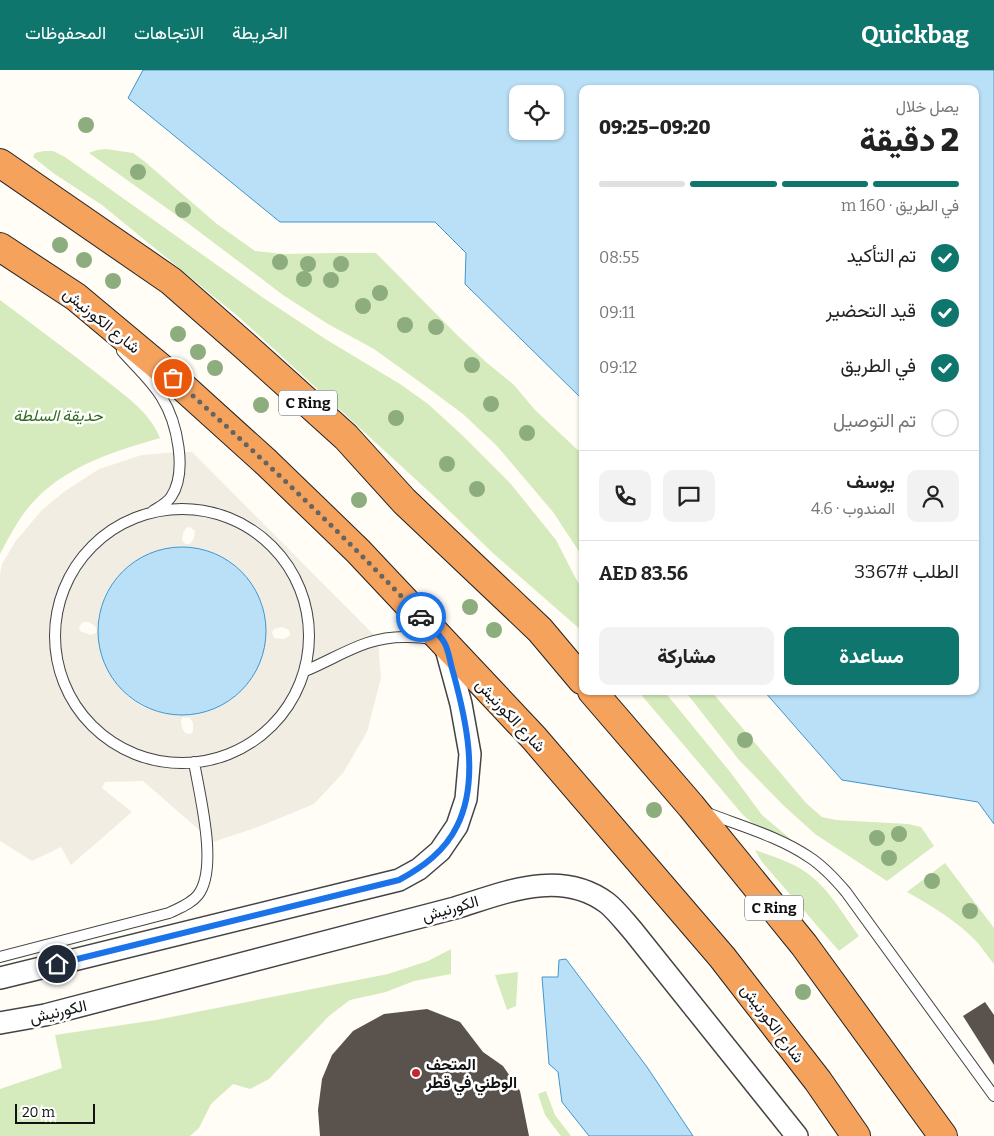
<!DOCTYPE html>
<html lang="ar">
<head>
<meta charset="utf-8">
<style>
  body { margin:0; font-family:Bitter,Vazirmatn,serif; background:#f2f2f2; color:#222; direction:rtl; height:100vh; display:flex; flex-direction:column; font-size:19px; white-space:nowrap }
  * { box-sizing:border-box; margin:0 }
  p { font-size:16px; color:#767676 }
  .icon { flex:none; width:28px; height:28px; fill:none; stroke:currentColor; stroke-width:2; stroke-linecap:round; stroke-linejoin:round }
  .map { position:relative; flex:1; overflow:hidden; direction:ltr }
  .drawer { position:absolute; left:579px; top:15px; width:400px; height:610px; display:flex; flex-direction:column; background:#fff; border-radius:10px; box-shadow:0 1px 4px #0004; direction:rtl }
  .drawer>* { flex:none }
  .buttons { position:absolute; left:509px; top:15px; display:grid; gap:10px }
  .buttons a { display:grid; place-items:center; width:55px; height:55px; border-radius:10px; background:#fff; box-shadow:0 1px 4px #0004; font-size:25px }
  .scale { position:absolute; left:15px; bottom:12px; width:80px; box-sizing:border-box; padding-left:5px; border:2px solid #111; border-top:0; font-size:14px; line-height:18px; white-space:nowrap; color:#111; -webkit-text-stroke:4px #fff; paint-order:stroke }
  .pin { position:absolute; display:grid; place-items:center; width:42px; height:42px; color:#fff; margin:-21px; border:2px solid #fff; border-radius:50%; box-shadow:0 1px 5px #0007 }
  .courier { position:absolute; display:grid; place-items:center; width:50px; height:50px; margin:-25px; border:4px solid #1a73e8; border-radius:50%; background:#fff; color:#222; box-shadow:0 1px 6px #0007 }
  .headline em { font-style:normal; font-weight:800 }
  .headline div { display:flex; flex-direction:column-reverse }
  .headline { display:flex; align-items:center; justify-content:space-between; height:85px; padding:0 20px }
  h1 { font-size:32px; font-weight:800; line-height:38px }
  .bar { display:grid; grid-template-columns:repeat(4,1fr); gap:8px 5px; align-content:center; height:60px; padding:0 20px }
  .bar i { height:6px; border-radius:4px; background:#e0e0e0 }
  .bar .current { background:#0f766e }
  .bar p { grid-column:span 4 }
  .line { display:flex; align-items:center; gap:12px; padding:0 20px; border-top:1px solid #e0e0e0 }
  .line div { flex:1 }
  .round { display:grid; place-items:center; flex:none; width:52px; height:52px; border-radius:10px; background:#f2f2f2 }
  ol { padding:0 20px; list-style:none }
  li { display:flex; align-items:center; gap:15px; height:55px }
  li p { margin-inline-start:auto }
  li .icon { padding:5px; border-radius:50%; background:#0f766e; color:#fff; stroke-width:4 }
  li:last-child { color:#767676 }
  li i { width:28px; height:28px; border:2px solid #e0e0e0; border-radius:50% }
  .action { display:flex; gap:10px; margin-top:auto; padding:10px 20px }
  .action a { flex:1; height:58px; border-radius:10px; background:#0f766e; color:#fff; font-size:20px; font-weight:800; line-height:58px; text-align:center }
  .action a+a { background:#f2f2f2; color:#222 }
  header { display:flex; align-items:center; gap:30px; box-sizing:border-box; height:70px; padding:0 25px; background:#0f766e; color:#fff }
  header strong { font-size:24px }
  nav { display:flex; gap:28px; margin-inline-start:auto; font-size:18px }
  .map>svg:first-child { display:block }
</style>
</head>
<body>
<header>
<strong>Quickbag</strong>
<nav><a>الخريطة</a><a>الاتجاهات</a><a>المحفوظات</a></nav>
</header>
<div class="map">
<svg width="994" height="1066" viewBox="0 0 994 1066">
  <rect width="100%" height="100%" fill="#fffdf5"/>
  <path fill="#d5ebbd" d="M106 79 133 83 144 91 217 154 255 181 283 184 337 183H376L457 265 486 292 514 315 535 340 582 384V486L553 442 497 376 463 344 424 315 374 279 328 254 283 225 189 154 89 83 97 80Z
    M44 81H53L65 87 262 227 327 270 400 314 428 334 463 366 510 413 556 470 575 507 582 519V561L495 485 437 429 240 248 102 135 53 103 33 87 35 83Z
    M0 230C33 255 66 279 99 305 121 323 149 340 160 368 115 381 69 395 36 429 21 444 10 465 0 484Z
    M638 621H664L731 703 762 745 794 772 764 763 743 745Z
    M685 621H711L806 733 822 747 836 750 908 754 921 757 934 776 887 811 815 764 783 735 739 690Z
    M755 780C774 787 795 793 811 806 831 822 844 846 859 866L839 881 762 792Z
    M945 793 994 858V894C988 887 983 879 977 872 957 851 932 836 907 822Z
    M451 879V904L414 911 386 922 350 930 329 946 269 1009 250 1019 233 1014 211 1034 199 1058 190 1066H0V1019L62 998 55 965 156 950 388 904 428 891Z
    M518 902 516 936 507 940 495 905Z
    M546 1021 555 1045 571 1066H561L545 1045 538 1024Z"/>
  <path fill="#f1ede2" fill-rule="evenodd" d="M178 382H192L378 569 381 608 367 662 343 703 314 734 258 757 213 772 143 711 105 712 102 718 132 742 71 795 61 777 32 791 0 771V505L2 494 15 472 41 441 65 421 99 399 142 385ZM190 457 195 461 194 468 190 474H185L182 470 183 463 186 458ZM238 498 253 515 263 535 166 644 145 638 127 626 98 548 105 526 117 507ZM83 552H89L95 556 97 560 96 563 91 565 80 561 79 557ZM282 557 289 560 290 565 288 567 283 569 274 568 272 562 274 559ZM183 647 190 648 193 653V662L190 664 185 663 182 658 181 650Z"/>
  <path fill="#b9e0f7" stroke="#3f96cf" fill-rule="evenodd" d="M143 0H994V754L978 732 842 710 764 621H975V19H582V329L465 214 466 183 435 152H280L128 28ZM518 24H555V61H518Z
    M98 561a84 84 0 1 1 168 0a84 84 0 1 1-168 0Z
    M566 889 647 997 693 1066H589L562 1032 558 1002 549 994 542 907H558L559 890Z"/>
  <path fill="#5a524d" d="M985 932 994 945V995L963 946Z
    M427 939 460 952 483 982 503 996 520 1021 529 1066H320L318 1040 322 1009 332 985 353 961 384 944Z"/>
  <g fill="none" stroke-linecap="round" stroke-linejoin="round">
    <g stroke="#444" stroke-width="12">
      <path id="lane" d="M122 281C135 296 152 311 162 328 177 352 188 402 171 427 167 433 159 437 153 441
        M55 566a127 127 0 1 1 254 0a127 127 0 1 1-254 0Z
        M305 601C341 586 366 566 407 567 416 567 425 567 434 570
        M705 742C740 756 778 766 809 787 823 796 835 809 846 822L994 1026
        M0 887 169 843C179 838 191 834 198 825 219 798 199 723 194 692"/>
    </g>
    <g stroke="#444" stroke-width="24">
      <path id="street" d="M0 908 399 810 419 799 440 781 457 756 466 729 470 684 461 634 445 575
        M0 953 45 945 455 838C504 823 560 798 607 833 616 840 625 852 633 861L797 1066"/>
    </g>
    <g stroke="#222" stroke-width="30">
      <path id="highway" d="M0 93 171 211 245 276 346 367 404 431 540 560 582 610
        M0 177 76 227 173 308 267 393 358 481 534 668 722 887 818 1011 856 1066
        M592 621 691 736 804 875 943 1066"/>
    </g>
    <use href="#lane" stroke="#fff" stroke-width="10"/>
    <use href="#street" stroke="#fff" stroke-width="21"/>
    <use href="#highway" stroke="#f5a25d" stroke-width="28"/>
  </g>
  <g fill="#8dad7f">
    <circle cx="86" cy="55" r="8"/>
    <circle cx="138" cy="102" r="8"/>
    <circle cx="183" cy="140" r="8"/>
    <circle cx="60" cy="175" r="8"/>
    <circle cx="84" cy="190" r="8"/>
    <circle cx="280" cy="192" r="8"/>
    <circle cx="308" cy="194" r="8"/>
    <circle cx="341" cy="194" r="8"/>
    <circle cx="304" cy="209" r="8"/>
    <circle cx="331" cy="210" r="8"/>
    <circle cx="113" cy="211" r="8"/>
    <circle cx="380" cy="223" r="8"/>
    <circle cx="363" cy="236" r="8"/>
    <circle cx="405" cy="255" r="8"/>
    <circle cx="436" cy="257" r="8"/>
    <circle cx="178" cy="264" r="8"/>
    <circle cx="198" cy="282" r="8"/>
    <circle cx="472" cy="295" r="8"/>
    <circle cx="215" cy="298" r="8"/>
    <circle cx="491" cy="334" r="8"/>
    <circle cx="261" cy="335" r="8"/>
    <circle cx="396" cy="348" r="8"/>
    <circle cx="527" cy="363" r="8"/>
    <circle cx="447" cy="394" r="8"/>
    <circle cx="477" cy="419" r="8"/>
    <circle cx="359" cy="430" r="8"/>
    <circle cx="470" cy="537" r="8"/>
    <circle cx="494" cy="560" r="8"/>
    <circle cx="745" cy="670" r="8"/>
    <circle cx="654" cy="740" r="8"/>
    <circle cx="899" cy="764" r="8"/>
    <circle cx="877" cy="768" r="8"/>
    <circle cx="889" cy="788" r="8"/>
    <circle cx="932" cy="811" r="8"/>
    <circle cx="970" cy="841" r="8"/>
    <circle cx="803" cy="922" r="8"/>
  </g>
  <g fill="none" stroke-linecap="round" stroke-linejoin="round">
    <path stroke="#646461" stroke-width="5" stroke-dasharray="0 9" d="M173 308C259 385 342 463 421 547"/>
    <path stroke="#1a73e8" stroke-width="6" d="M57 894 399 810C423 797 445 781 457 756 480 710 466 649 453 602 450 593 449 580 444 572 439 563 428 555 421 547"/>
  </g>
  <circle fill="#c4262e" stroke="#fff" stroke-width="2" cx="416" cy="1003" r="5"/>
  <g text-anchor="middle" stroke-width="5" stroke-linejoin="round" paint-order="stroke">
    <g fill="#fff" stroke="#585858" stroke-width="1">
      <rect x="279" y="320.5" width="58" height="25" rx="4"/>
      <rect x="745" y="825.5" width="58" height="25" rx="4"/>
    </g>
    <g font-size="15" font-weight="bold" fill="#111">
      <text x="308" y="338">C Ring</text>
      <text x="774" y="843">C Ring</text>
    </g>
    <g font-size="16" fill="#111" stroke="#fff">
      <text transform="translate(102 250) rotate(39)" y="6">شارع الكورنيش</text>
      <text transform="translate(511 645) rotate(47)" y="6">شارع الكورنيش</text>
      <text transform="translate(450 838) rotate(-16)" y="6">الكورنيش</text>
      <text transform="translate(58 941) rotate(-13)" y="6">الكورنيش</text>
      <text transform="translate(773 953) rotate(53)" y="6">شارع الكورنيش</text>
    </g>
    <g font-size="16" font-style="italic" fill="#2f6b1f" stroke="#fff">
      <text x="58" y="351">حديقة السلطة</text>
    </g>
    <g font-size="16" font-weight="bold" fill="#111" stroke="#fff" text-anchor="start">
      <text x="426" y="1000">المتحف<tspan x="426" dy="18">الوطني في قطر</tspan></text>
    </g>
  </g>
</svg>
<div class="buttons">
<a><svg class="icon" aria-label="locate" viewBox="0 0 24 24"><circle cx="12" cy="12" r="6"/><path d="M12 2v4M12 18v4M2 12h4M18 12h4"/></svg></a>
</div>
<div class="scale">20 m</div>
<div class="pin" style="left:173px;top:308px;background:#ea580c"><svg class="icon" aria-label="bag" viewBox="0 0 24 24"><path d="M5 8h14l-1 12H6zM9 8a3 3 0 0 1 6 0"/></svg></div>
<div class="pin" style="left:57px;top:894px;background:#1f2937"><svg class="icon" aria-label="home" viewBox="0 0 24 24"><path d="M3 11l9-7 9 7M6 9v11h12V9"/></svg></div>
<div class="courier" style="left:421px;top:547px"><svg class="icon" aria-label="car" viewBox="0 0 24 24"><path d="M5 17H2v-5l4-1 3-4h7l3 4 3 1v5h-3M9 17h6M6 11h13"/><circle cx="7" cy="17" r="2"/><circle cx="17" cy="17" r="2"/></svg></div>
<section class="drawer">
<div class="headline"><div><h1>2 دقيقة</h1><p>يصل خلال</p></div><em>09:20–09:25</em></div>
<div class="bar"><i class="current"></i><i class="current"></i><i class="current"></i><i></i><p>في الطريق · 160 m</p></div>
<ol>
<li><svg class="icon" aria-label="check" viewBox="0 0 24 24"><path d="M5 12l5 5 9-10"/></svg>تم التأكيد<p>08:55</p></li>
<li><svg class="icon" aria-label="check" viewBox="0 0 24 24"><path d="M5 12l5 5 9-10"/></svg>قيد التحضير<p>09:11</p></li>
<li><svg class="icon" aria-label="check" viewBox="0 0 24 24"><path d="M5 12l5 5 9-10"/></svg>في الطريق<p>09:12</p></li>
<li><i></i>تم التوصيل</li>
</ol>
<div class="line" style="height:90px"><a class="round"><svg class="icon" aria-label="person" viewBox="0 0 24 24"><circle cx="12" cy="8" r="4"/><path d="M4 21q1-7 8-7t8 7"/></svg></a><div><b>يوسف</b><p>المندوب · 4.6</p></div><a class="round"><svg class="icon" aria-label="chat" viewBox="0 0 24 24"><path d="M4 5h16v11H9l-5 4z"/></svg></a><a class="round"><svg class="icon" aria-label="phone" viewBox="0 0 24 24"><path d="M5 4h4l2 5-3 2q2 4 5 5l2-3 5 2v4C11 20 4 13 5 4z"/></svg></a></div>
<div class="line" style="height:65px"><div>الطلب #3367</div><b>AED 83.56</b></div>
<div class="action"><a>مساعدة</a><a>مشاركة</a></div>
</section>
</div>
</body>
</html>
